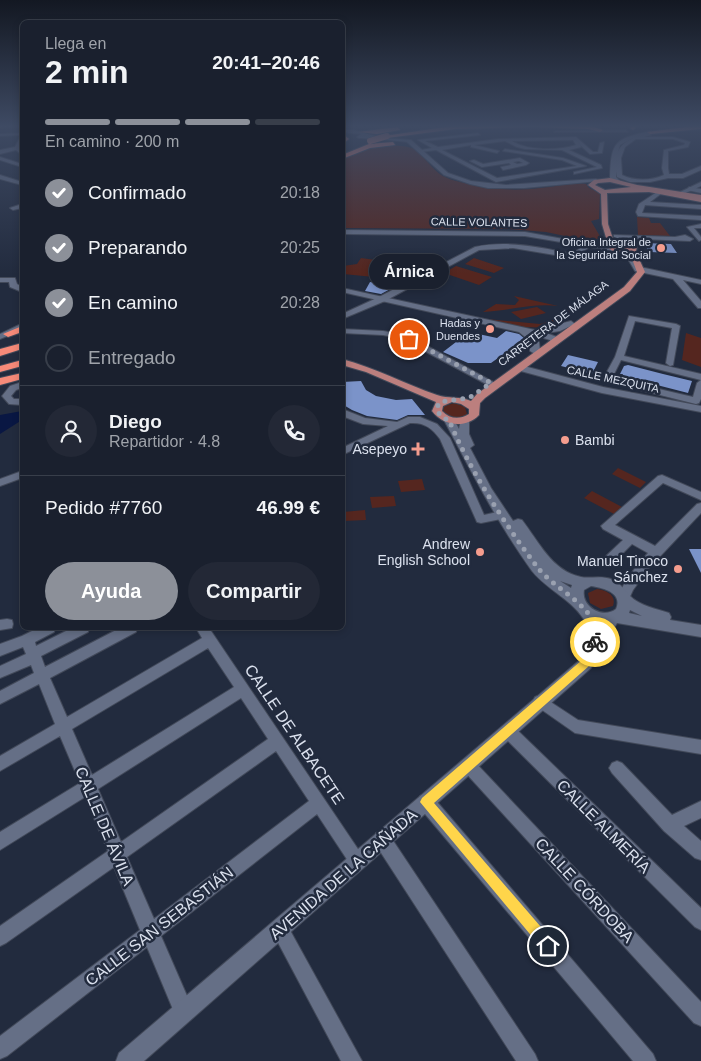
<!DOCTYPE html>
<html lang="es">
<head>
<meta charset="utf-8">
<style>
  body { margin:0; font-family:Arial,sans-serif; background:#232836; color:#f1f3f6; height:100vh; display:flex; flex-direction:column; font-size:19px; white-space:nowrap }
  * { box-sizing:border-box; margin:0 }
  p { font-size:16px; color:#9fa3aa }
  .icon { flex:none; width:28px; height:28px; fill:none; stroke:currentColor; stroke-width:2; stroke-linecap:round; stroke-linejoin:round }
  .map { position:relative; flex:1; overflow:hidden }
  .drawer { position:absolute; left:20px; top:20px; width:325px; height:610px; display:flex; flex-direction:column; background:#1a202e; border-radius:8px; box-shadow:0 2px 8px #0003,0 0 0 1px #383e4a }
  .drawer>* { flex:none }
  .pin { position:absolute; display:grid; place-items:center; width:42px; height:42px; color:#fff; margin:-21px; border:2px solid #fff; border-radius:50%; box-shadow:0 1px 5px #0007 }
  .courier { position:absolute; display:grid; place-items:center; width:50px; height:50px; margin:-25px; border:4px solid #ffd54a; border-radius:50%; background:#fff; color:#222; box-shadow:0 1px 6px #0007 }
  .bubble { position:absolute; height:35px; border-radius:18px; background:#1a202e; box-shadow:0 2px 8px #0003,0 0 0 1px #383e4a; font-size:16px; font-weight:800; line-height:35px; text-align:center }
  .headline em { font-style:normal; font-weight:800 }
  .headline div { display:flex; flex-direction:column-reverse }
  .headline { display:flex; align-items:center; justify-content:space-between; height:85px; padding:0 25px }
  h1 { font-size:32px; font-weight:800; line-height:38px }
  .bar { display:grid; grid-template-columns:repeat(4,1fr); gap:8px 5px; align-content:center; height:60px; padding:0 25px }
  .bar i { height:6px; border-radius:4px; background:#383e4a }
  .bar .selected { background:#8c9099 }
  .bar p { grid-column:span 4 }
  .line { display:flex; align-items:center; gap:12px; padding:0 25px; border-top:1px solid #383e4a }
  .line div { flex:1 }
  .round { display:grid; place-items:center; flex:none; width:52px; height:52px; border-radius:26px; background:#232836 }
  ol { padding:0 25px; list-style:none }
  li { display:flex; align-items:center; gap:15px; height:55px }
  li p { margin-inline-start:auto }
  li .icon { padding:5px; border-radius:50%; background:#8c9099; color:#fff; stroke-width:4 }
  li:last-child { color:#9fa3aa }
  li i { width:28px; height:28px; border:2px solid #383e4a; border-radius:50% }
  .button { display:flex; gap:10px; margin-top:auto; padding:10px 25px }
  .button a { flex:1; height:58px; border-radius:30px; background:#8c9099; color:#fff; font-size:20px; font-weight:800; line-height:58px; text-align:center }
  .button a+a { background:#232836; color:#f1f3f6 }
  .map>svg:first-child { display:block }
</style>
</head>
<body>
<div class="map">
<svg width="701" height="1061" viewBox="0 0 701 1061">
  <rect width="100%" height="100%" fill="#222b3e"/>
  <path fill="#55261f" d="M391 145C424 148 414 149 435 170 443 179 459 182 470 184 492 190 517 191 540 188 555 187 571 182 586 184L589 188 600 193 599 219 591 221 601 238 589 241 546 232 509 229 343 228 342 159 371 147Z
    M637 217 649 218 651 223H660L670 236 638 235Z
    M361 258 383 261 374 277 343 274V266L357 264Z
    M474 258 504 268 494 273 465 264Z
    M456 266 492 277 479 285 444 273Z
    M514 296 558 306C533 303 508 311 483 312L496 304 515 305 519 300Z
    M537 307 546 313 521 319 511 312Z
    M565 307 578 310 551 328 524 327 486 319 540 324 551 321 565 312Z
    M686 333 701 338V367L682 360Z
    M455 403 465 407 467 414C459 420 451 418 443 412L444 406Z
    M618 468 646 482 640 488 612 474Z
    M422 479 425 490 401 492 398 481Z
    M592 491 622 507 614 514 584 498Z
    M394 496 396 506 372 508 370 497Z
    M365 510 366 520 343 521V512Z
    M597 589C606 590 617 595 613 606L601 609 590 603 588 593Z"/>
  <path fill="#091743" d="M22 411V420L0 434V415Z"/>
  <path fill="#7b93c9" d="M644 243 671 244 677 253 649 252Z
    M402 261 422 264 419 271 406 270 403 278 399 277 394 287 381 294 365 291 370 282 377 283 385 268 398 269Z
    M506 331 519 334 525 339 491 363H468L443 352 469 332 497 338Z
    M568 355 598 362 592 374 561 366Z
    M628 365 663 374 692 381 688 393 622 376 623 374H620L624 366Z
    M361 381 366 390 376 396 396 400 412 399 425 415H408L397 420 367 416 352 410 342 404V382Z
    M689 549H701V573Z"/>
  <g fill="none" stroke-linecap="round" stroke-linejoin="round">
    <g stroke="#424959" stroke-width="2">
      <path id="street" d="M626 130 628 132H554L556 131Z
        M22 133V135L0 136V134Z
        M478 133 480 135 425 141 438 147 498 139 576 137 593 152H598L600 143 604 142 602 153 590 154 580 145 581 147 569 150 601 165 602 168 574 174V172L597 167 562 150 525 149 517 147 505 141 474 145 499 151 497 153 471 147V145L442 150 497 178 577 166 562 160 503 151 505 149 563 158 586 166 496 182 436 150 421 152V150L432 148 418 140ZM573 140 576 145C558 151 528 151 512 141Z
        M649 133 651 135 644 137H673L690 142 688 147 668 151V168L669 174H682L701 166V170L683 178H668L650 182H630L617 177C611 149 623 139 649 133ZM636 139H673L685 143 684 145 664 150 662 168 664 175C651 181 634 181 622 175L621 158 625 147Z
        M0 157 22 164V167L0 160Z
        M520 158 529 163 526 165 503 170 501 167 511 165 509 163 482 167 470 161 474 160 483 164ZM519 161 523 163 517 164 513 162Z
        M0 175 22 182V185L0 179Z
        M689 187 701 189V193L687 190Z
        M657 192 662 193 650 202 701 205V209L645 205 642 213 701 216V220L638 216 636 212 639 204Z
        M22 204V208L13 210 10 208Z
        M701 224V228H694L701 237V240L699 241 687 227Z
        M614 235 675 237 685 235 693 239 690 241 616 238 614 237Z
        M587 241H591V246L573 258 513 248 479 250 385 301 342 319V314L379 297 475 247C507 240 540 247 572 254L586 244Z
        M629 316 676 324 680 326 673 365 670 366 666 363 672 328 635 321 624 356 701 374V380L621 360 612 378 693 397 697 383 701 380V399L699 403 696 404 604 381 603 379 615 357Z
        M19 325H22V330L0 339V334Z
        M342 329 383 331 407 335 495 383 494 385H488L402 339 383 335 342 333Z
        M520 365 603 387 701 406V412L602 393 517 370V366Z
        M22 382V388L16 390 11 396 14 399H22V405L9 404 2 396 10 386Z
        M342 409 365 418 397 422 408 417H420L437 424 450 438 484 515 502 511 507 515 506 518 481 523 477 522 440 439C432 428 424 422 410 423L342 455V448L388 426 363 424 342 416Z
        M22 471V478L0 486V479Z
        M662 475 701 492V500L663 483 615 525 655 546 697 504 701 503V513L649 568 633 590 628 601 624 603 620 601 618 598C624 580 636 567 648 553L632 544 612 564H604L602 561 604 558 623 540 603 529 601 526 658 476Z
        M7 619 12 620 13 624 12 628 0 630V620Z
        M38 628H55L54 632 35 642 36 646 72 628H89L88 632 41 656 45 667 120 628H137L136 632 50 678 67 717 202 638 196 628H209L366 861 364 867 358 869 352 867 317 814 161 936 194 1012 191 1019 184 1022 177 1019 147 947 7 1056 0 1059V1036L140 930 114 867 6 943 0 946V926L108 851 85 797 0 850V832L80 783 60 736 0 771V756L55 724 39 684 0 704V691L34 673 31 665 0 678V666L26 654 23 647 0 656V644L22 636ZM208 648 234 687 92 775 72 729ZM241 698 268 739 121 842 98 789ZM276 751 309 801 154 919 127 857Z
        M540 695 578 720 701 740V754L575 733 535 705 533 701 535 697Z
        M508 724 513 726 701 908V930L695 927 503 736 501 731 503 726Z
        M468 758 473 760 701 1002V1026L694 1023 463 770 460 765 463 760Z
        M617 761 622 763 672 815 701 801V818L684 826 701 841V860L695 858 664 831 612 773 609 768 612 763Z
        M426 794 432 796 653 1054 656 1061H633L420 808 418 802 420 796Z
        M382 831 388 833 535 1054 538 1061H516L376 845 374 839 376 833Z
        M280 920 286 923 362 1061H341L274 935 271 929 274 923Z"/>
    </g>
    <g stroke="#424959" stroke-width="2">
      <path id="secondary" d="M22 125V126L0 128V126Z
        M342 130H353L383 138 411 140 448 173 471 181 506 185 596 179 599 181 524 188H488L470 184 444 175 407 142C403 141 362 138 359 138L357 137 361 134 342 132Z
        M650 131 652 133 631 139 620 145 617 156 616 177 620 181 615 182 610 178C611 141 615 139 650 131Z
        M20 137H22L20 148 22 155 16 150 0 154V150L15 147Z
        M701 182V186L681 195 676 194Z
        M342 230 525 232 618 249 614 251 525 236 342 234Z
        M624 255 634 256 640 267 701 280V284L683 280 701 301V308H698L673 279 635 271 628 259H624Z
        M0 278H15L17 284 22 287V292L10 287 9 282H0Z
        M342 288 535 330 571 321 575 324 560 331 546 333 557 337V345H551L550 340 534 335 539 342 540 351 535 354 530 351V341L519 332 342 292Z
        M449 417 453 418 459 429 461 418H469V434L474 445 470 448 491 488 513 521 518 519 522 520C539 542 552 571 581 577 590 579 600 575 611 579 621 583 623 589 630 596 640 606 657 609 669 613L671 617 670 620 701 625V637L617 623 606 642 601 645 591 668 144 1061H116L119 1053 581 659C586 647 592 635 586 623 574 600 548 591 532 571 498 524 471 471 444 420ZM560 581 572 585 571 588ZM591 586C604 588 623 593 616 609 603 619 581 607 584 590ZM630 610 642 616 629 613Z"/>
    </g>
    <g stroke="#424959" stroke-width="2">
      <path id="primary" d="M610 178 637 185 701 195V202L649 192 607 193 608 224 613 239H625L637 245 636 252 645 272 630 291 485 398 480 403 479 415C466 429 443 426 432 411L436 402 366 372 342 365V359C376 368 405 384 437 395 448 399 460 396 471 401L477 394 624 287 637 272 629 251 614 252 603 244 607 241 602 224 601 194 588 185 594 180ZM610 182 631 187 605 190 595 185 598 183ZM617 242 631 247 618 248 612 244ZM452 402 461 404 469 409V414C459 420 450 419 442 411L443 406Z"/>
    </g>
    <g stroke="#424959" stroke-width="2">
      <path id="highway" d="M459 125H588L603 130 600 132 588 129 533 127 456 129 387 138 384 136Z
        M633 125H639L633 130 630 128Z
        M701 125V129L650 134 647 132Z
        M398 127 400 130 377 134 358 132Z
        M344 135 349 139 342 144V136Z
        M393 142 395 145 370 148 342 159V155L369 144Z
        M22 326V332L8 337 3 334Z
        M22 343V349L0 356V349Z
        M22 360V366L0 372V366Z
        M22 373V379L0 385V378Z"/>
    </g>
    <use href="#street" fill="#656f86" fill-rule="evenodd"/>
    <use href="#secondary" fill="#656f86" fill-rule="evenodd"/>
    <use href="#primary" fill="#bc7f7e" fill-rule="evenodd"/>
    <use href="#highway" fill="#f68a79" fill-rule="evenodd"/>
    <g stroke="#424959" stroke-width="7" stroke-linecap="butt">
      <path id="highway-bridge" d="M370 141 387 136"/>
    </g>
    <use href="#highway-bridge" stroke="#f68a79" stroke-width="6"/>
  </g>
  <linearGradient id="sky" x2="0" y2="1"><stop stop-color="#131822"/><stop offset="0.46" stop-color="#3e4a63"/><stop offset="1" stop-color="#3e4a63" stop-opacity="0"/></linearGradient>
  <rect width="701" height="274" fill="url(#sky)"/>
  <path fill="#ffd54a" d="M595 638 600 642 589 666 434 803 553 941 555 946 553 951 548 953 544 951 420 802 422 798 582 660 592 639Z"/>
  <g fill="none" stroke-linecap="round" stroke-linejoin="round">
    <path stroke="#9aa1b0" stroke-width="5" stroke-dasharray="0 9" d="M409 339 491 383 469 398 440 402 437 407V411L443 418 449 420C469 469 506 526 538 568 552 586 588 604 594 624 596 629 595 637 595 642"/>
  </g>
  <g fill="#f59d8e" stroke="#222b3e" stroke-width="2">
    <circle cx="661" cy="248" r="5"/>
    <circle cx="490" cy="329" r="5"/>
    <circle cx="565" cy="440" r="5"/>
    <path d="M415.5 441.5h5v5h5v5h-5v5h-5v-5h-5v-5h5z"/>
    <circle cx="480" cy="552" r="5"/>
    <circle cx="678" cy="569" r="5"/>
  </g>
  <g text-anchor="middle" stroke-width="5" stroke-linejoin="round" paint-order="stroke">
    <g font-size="11" fill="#dbe1ee" stroke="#222b3e">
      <text transform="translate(479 222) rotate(1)" y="4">CALLE VOLANTES</text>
      <text transform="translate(553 323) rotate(-37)" y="4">CARRETERA DE MÁLAGA</text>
      <text transform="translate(613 379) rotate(12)" y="4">CALLE MEZQUITA</text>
    </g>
    <g font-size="11" fill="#dbe1ee" stroke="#222b3e" text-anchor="end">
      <text x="651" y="246">Oficina Integral de<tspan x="651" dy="13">la Seguridad Social</tspan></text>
      <text x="480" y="327">Hadas y<tspan x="480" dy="13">Duendes</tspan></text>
    </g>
    <g font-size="14" fill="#dbe1ee" stroke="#222b3e" text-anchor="end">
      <text x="575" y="445" text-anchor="start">Bambi</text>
      <text x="407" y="454">Asepeyo</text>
      <text x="470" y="549">Andrew<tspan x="470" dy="16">English School</tspan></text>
      <text x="668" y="566">Manuel Tinoco<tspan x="668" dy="16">Sánchez</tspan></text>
    </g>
    <g font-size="16" fill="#dbe1ee" stroke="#222b3e">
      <text transform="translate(295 734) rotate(56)" y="6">CALLE DE ALBACETE</text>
      <text transform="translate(105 826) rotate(67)" y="6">CALLE DE ÁVILA</text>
      <text transform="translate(604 826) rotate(45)" y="6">CALLE ALMERÍA</text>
      <text transform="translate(343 874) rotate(-41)" y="6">AVENIDA DE LA CAÑADA</text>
      <text transform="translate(585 890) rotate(47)" y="6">CALLE CÓRDOBA</text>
      <text transform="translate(159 926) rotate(-38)" y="6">CALLE SAN SEBASTIÁN</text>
    </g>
  </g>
</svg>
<div class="pin" style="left:409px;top:339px;background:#ea580c"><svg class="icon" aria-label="bag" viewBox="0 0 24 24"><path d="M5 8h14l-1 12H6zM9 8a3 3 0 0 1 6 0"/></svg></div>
<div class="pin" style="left:548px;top:946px;background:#1f2937"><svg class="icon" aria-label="home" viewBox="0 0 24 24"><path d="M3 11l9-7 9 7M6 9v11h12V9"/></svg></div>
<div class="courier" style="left:595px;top:642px"><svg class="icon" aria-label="bike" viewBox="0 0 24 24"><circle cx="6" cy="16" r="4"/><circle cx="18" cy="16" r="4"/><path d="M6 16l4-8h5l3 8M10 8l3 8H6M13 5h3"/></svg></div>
<div class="bubble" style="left:369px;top:254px;width:80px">Árnica</div>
<section class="drawer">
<div class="headline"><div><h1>2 min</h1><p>Llega en</p></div><em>20:41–20:46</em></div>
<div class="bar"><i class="selected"></i><i class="selected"></i><i class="selected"></i><i></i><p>En camino · 200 m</p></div>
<ol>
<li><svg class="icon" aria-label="check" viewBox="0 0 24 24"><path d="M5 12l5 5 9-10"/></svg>Confirmado<p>20:18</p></li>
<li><svg class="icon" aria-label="check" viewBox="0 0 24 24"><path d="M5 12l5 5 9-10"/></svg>Preparando<p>20:25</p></li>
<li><svg class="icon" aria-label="check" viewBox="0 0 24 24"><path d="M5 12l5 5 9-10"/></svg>En camino<p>20:28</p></li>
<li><i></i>Entregado</li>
</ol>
<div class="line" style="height:90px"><a class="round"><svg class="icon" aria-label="person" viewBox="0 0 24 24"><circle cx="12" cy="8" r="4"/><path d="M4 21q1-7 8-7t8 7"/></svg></a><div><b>Diego</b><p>Repartidor · 4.8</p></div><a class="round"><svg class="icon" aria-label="phone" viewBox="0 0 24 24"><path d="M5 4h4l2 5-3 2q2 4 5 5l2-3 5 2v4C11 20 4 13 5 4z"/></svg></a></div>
<div class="line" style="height:65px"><div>Pedido #7760</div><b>46.99 €</b></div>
<div class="button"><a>Ayuda</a><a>Compartir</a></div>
</section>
</div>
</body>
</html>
